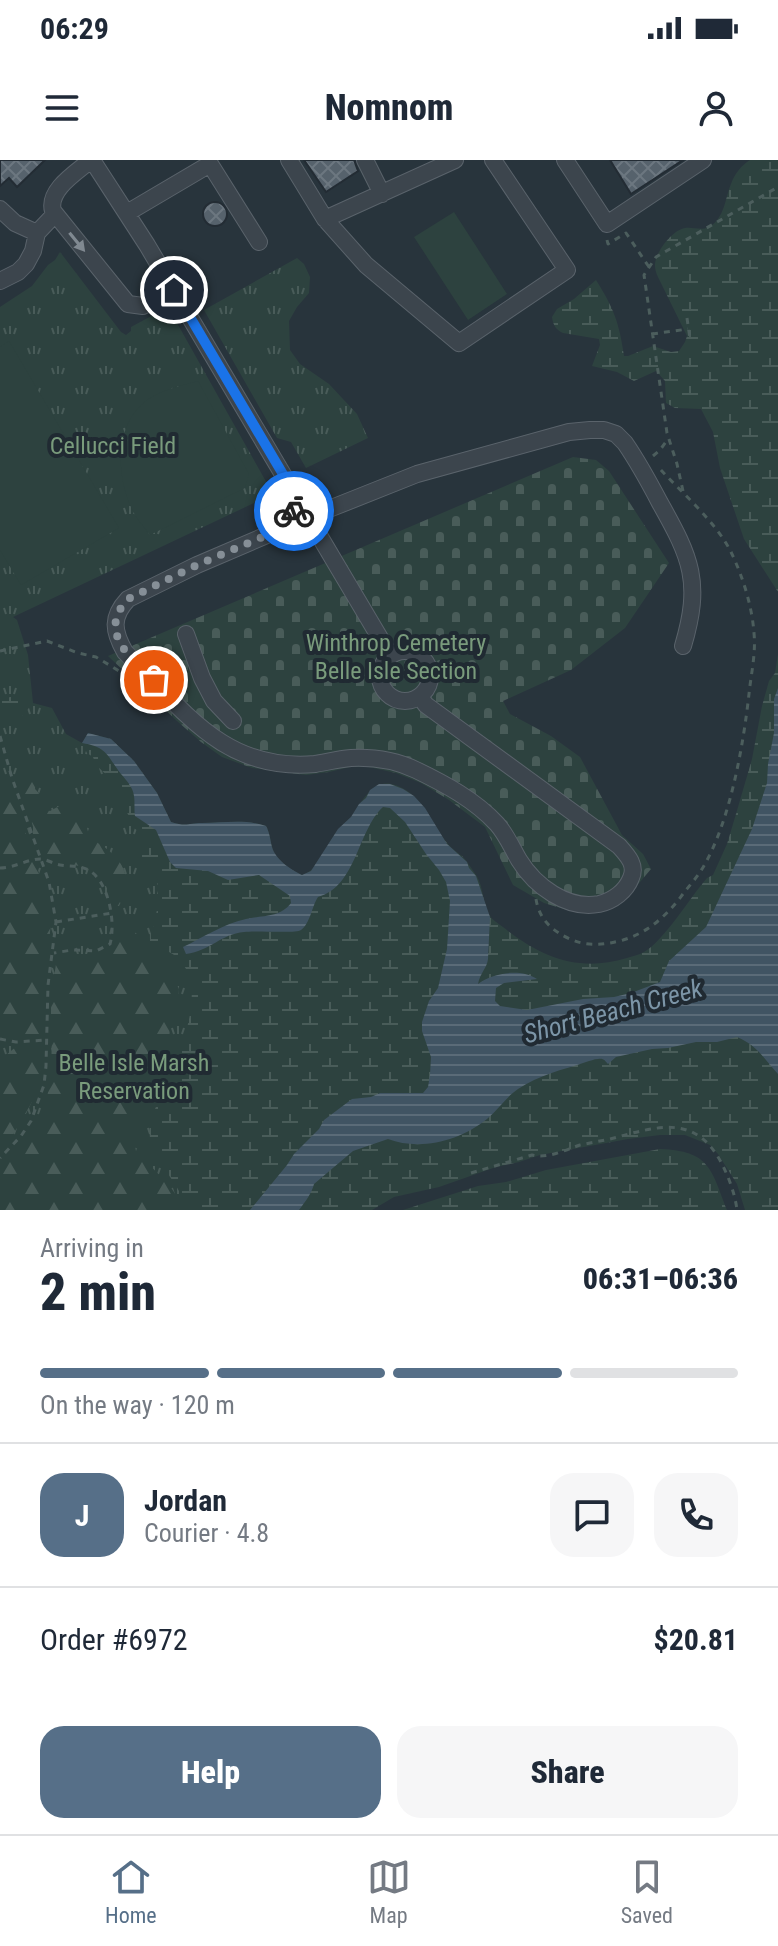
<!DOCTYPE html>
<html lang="en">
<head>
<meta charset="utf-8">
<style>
  body { margin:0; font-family:"Roboto Condensed",sans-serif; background:#f6f6f7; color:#1f2937; height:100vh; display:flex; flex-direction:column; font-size:30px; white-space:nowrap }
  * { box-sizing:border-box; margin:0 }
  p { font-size:26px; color:#747a83 }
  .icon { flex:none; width:44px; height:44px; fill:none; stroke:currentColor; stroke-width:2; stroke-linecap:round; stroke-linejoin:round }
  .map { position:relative; height:1050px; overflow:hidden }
  .side { display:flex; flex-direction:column; background:#fff; flex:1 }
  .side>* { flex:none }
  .pin { position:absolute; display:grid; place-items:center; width:68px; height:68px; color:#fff; margin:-34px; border:4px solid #fff; border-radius:50%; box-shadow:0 2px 8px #0007 }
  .courier { position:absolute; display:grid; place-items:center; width:80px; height:80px; margin:-40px; border:6px solid #1a73e8; border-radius:50%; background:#fff; color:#222; box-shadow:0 2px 10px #0007 }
  .summary em { font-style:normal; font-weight:800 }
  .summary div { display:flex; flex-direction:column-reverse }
  .summary { display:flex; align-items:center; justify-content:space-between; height:136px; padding:0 40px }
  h1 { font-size:52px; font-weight:800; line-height:60px }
  .bar { display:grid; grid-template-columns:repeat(4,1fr); gap:12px 8px; align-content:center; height:96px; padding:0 40px }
  .bar i { height:10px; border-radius:6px; background:#e0e1e3 }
  .bar .active { background:#566f88 }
  .bar p { grid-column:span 4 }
  .line { display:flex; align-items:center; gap:20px; padding:0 40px; border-top:2px solid #e0e1e3 }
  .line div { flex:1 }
  .round { display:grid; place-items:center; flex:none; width:84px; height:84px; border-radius:24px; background:#f6f6f7 }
  .cta { display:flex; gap:16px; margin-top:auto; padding:16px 40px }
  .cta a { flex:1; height:92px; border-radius:24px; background:#566f88; color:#fff; font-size:32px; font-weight:800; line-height:92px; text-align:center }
  .cta a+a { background:#f6f6f7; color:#1f2937 }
  .status { display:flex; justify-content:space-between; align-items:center; height:56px; padding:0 40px; background:#fff; direction:ltr }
  .status svg { height:22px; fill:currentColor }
  header { display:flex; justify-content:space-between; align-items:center; height:104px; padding:0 40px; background:#fff; font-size:36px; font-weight:800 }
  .dock { display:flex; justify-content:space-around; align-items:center; height:112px; border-top:2px solid #e0e1e3; background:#fff; font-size:22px; color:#747a83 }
  .dock a { display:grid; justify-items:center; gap:4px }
  .dock .active { color:#566f88 }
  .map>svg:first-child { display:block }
</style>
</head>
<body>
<div class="status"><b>06:29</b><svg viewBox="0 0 49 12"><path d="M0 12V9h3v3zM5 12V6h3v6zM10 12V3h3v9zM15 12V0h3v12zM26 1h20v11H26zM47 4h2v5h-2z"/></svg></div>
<header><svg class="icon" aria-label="menu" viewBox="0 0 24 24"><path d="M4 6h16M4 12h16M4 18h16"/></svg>Nomnom<svg class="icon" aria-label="person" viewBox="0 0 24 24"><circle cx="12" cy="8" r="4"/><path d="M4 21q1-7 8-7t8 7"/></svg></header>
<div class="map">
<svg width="778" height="1050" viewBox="0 0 778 1050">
  <defs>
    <pattern id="grass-tufts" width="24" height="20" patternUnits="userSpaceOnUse" patternTransform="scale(2)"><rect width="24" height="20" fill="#2d423f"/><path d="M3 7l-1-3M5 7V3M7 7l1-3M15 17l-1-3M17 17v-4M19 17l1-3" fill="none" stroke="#495c59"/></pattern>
    <pattern id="forest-firs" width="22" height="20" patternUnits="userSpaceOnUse" patternTransform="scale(2)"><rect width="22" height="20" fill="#2d423f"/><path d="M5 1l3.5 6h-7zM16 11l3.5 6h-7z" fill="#495c59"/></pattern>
    <pattern id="wetland-marsh" width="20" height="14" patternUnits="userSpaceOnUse" patternTransform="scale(2)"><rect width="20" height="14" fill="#2d423f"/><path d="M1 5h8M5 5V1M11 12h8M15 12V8" fill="none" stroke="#495c59"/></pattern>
    <pattern id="cemetery-stones" width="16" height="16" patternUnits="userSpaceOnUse" patternTransform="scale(2)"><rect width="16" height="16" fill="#2d423f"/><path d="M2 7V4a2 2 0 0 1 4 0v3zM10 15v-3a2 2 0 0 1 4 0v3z" fill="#495c59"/></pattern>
    <pattern id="water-rules" width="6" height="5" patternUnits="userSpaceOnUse" patternTransform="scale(2)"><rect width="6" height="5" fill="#405463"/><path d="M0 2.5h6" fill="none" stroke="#5a6b78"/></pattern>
    <pattern id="building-cross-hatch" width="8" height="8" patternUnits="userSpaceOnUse" patternTransform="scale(2)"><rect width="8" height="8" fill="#56626c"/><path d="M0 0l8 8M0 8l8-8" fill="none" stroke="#6c7780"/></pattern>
  </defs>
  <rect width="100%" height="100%" fill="#28343c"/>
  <path fill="url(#grass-tufts)" d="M60 92 121 172 126 175 131 171V167L168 147 273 334 13 457 17 460 28 495 33 543 52 548 66 574 82 583 94 585 111 597 186 794 250 1050H0V147L32 126 48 105 55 100Z
    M297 98 304 104 310 117 309 133 297 147 289 161 290 190 300 204 329 224 357 254 368 278 306 308 291 282 277 278 204 150Z"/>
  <path fill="url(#forest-firs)" d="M24 614C32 617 37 620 35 629L41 635 45 649 50 651 76 637C90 645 82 665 91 677 95 682 102 685 107 689 128 706 131 723 119 746H115L113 744C110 736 107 726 102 719 89 701 60 707 41 695L22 628 17 618 19 615Z
    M0 630 12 633 48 740 51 762 48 793 42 827V904L37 931 25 956 13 974 0 988V900L17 886V878L9 873H0Z
    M125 758 131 761 142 787 172 814 179 829 178 850 170 864 169 885 161 903 145 921 135 959 133 976 136 991 170 1026 181 1043 180 1050H0V1007C11 992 27 981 36 964 56 930 51 892 51 854 51 835 54 817 57 798L63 794H97L112 786C116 777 115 768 120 760Z"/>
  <path fill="url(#wetland-marsh)" d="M750 0H778V432L744 379 720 308 713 272 701 249 675 248 666 243 665 221 656 211 634 221 617 212 592 206 600 185 599 179 563 173C556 170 553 165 552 157L557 149 574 139 596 120C614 149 619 162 624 196H628L653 186 671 192 679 191 685 182 687 176 658 117C656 113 655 109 655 105 655 93 672 70 685 68 693 67 701 71 709 67 725 58 725 38 731 24 735 13 741 6 750 0Z
    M778 494V1050H745L737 1024 718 994 710 985 685 975H660L628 979 540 995 519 1002 496 1007 439 1027 394 1037 372 1050H184C185 1020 141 999 151 960 152 954 156 949 157 943 163 921 176 902 183 881 191 859 200 813 178 801L176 796 150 781C150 767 149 780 153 767 158 751 159 735 157 718 138 707 138 691 138 671L131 666 129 656 120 641 116 624 96 605 93 597 87 593 82 583 88 573 111 579 134 601 157 633 171 662C187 667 189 663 203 663 224 663 246 659 266 666 270 674 270 679 272 687 275 700 291 710 302 715 318 711 327 686 335 674 340 667 347 662 352 656 361 643 372 620 391 624 422 631 430 663 448 684 452 689 457 692 462 696 467 701 472 709 476 715 484 727 482 744 490 756 494 762 503 766 508 771 545 799 581 812 627 798 632 796 639 795 644 792 664 781 691 736 707 718L713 715 727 684 736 654 752 599 762 546 769 521 775 513Z
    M16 536 33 543 23 555 10 557 0 561V539Z
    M660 989C710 991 711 1009 727 1050H403L478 1026 506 1022 546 1010Z"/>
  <path fill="url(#cemetery-stones)" d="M573 297 596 300 609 311 669 403 625 468 571 510 503 541 510 554 551 576 580 597 622 675 643 694 651 709 624 741 598 751H570L544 743 513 725 485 667 449 640 421 623 396 613 369 607H350L329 612 306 615 252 608 222 597 201 582 177 561 108 496Z"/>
  <path fill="#2d423f" d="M454 52 507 134 468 160 414 77Z
    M9 181 119 368 21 425 0 390V187Z
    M198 221 249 314 245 328 150 375C145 368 139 362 135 355 117 323 113 272 141 245 156 231 179 226 198 221Z"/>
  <path fill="url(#water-rules)" d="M778 528V914C764 899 757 885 737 877L717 882H696L668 888 652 889 616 897 608 904C605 901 604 898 598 899 594 899 590 901 586 902 562 910 539 915 518 929 506 937 498 950 487 959 460 981 420 991 388 979L353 991 314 1024C312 1033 305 1042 299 1050H250L287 1005 294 994 319 969 324 960 352 939 371 937 380 933H423L428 927 430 915 431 897 422 871V862L429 841 438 828 447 789 450 741 446 722 439 710 426 694 405 662 390 648 383 647C357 671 357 726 318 737 312 746 310 764 301 770 295 774 255 770 244 772 221 774 210 791 186 794L183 787C204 777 223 764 246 759 263 755 280 758 291 743L290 736 259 715 228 720 208 711 176 708 170 702 156 670 135 656C134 650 135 642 134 636 133 627 127 621 121 614 107 596 108 587 82 583L88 573 111 579 134 601 157 633 171 662C187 667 189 663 202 663 224 663 246 659 266 666 270 674 270 679 272 687 275 699 291 710 302 715L311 711 338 669 351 657 359 644 366 638 370 630 379 624H390L403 629 414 636 425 648 447 684 467 702 469 708 476 716 490 757 488 799C487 808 480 813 478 824 493 813 520 808 537 819L504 823 496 828 495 841 500 846 527 850 583 839 614 837 631 833 660 822 669 801 706 767 752 669 767 623 768 604 774 573V539Z"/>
  <path fill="url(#building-cross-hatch)" stroke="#232c34" stroke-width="2" d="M0 0H45L17 27 9 18 0 26Z
    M304 0H354L358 11 326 32Z
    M610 0H683L631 34Z
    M203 54a12 12 0 1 1 24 0a12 12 0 1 1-24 0Z"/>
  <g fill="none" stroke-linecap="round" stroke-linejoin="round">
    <g stroke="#5a636b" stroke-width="18">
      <path id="minor" d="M91 0C77 12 47 30 53 51L128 144 143 146 174 130
        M92 0 147 85 390 495
        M289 0 325 59 366 105 459 183 567 110 493 0
        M365 0 382 34
        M565 0 607 64 703 0
        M0 49 15 63 37 73
        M127 53 210 4 259 82
        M325 59 455 0
        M0 121 18 112 26 104 33 91 37 73 55 54
        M186 474 202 518 214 541 233 561
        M380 516a25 25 0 1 1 50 0a25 25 0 1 1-50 0Z
        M420 537 426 545 619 686C627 695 637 705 631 718 626 731 613 741 599 744 567 750 535 726 519 700 512 688 506 674 497 664 475 640 445 624 416 610 397 601 373 597 351 598 339 599 327 602 315 604 223 612 183 549 125 492 113 471 111 457 128 439L197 405 288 366 289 353 317 342 329 349 417 314 569 272 590 270H604L616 274 625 283C638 302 649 322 660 343 691 398 702 422 683 486"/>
    </g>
    <path stroke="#4c5e5d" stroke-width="3" stroke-dasharray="6 6" stroke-linecap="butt" d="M607 80 608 84 626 73 649 107
      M687 158 690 179
      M652 174 688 169
      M653 296 660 290 668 279
      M683 331 677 304 667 273 644 115 656 97 778 27
      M0 491 47 481 78 493 96 497 124 514
      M0 576 12 618 49 722 56 762 48 825 46 906 44 925 31 961 21 976 0 998
      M0 708C15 708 29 698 42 699 48 700 54 704 60 705 70 707 81 705 90 711 109 723 116 763 110 784L96 791 72 790 54 793
      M536 739C539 759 552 771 570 779 588 787 604 785 623 780 647 773 665 757 680 738 687 728 696 719 702 709 730 663 743 587 749 534 751 514 756 494 754 473 752 446 743 417 731 392 716 362 683 334 660 309
      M56 762 112 753
      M0 879 16 882 46 880
      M471 1013 532 995C548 999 565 990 580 985 590 983 600 981 610 979 656 967 695 952 722 1004 729 1018 735 1034 737 1050"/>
    <use href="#minor" stroke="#3c454d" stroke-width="16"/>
  </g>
  <defs><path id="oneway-solid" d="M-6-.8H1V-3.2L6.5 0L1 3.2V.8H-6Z" transform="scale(2)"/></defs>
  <use fill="#808991" href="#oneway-solid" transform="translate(77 82) rotate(51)"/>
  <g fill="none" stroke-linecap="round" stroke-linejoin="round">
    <path stroke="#868f97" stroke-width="8" stroke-dasharray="0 14.4" d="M154 520C130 497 97 472 128 439L197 405 288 366 289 353 294 351"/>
    <path stroke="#1a73e8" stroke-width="10" d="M174 130 303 348 294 351"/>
  </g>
  <g text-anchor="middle" stroke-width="8" stroke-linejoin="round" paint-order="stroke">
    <g font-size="24" fill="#799b7c" stroke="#202a32">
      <text x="113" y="294">Cellucci Field</text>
      <text x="396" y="491">Winthrop Cemetery<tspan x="396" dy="28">Belle Isle Section</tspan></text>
      <text x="134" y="911">Belle Isle Marsh<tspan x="134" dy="28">Reservation</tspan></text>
    </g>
    <g font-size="26" font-style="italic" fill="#7c95a7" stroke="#202a32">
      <text transform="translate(613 851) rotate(-15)" y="9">Short Beach Creek</text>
    </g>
  </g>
</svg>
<div class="pin" style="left:154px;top:520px;background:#ea580c"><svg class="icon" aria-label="bag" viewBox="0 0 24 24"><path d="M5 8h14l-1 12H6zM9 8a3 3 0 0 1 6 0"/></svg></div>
<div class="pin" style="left:174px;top:130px;background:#1f2937"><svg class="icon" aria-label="home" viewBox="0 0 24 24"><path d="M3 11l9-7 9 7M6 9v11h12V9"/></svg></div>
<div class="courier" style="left:294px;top:351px"><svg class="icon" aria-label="bike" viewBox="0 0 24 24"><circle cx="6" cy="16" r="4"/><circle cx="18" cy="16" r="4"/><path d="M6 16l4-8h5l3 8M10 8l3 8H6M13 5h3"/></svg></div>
</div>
<section class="side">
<div class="summary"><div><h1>2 min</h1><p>Arriving in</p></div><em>06:31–06:36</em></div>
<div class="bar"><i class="active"></i><i class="active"></i><i class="active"></i><i></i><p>On the way · 120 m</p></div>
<div class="line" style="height:144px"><b class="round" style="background:#566f88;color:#fff">J</b><div><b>Jordan</b><p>Courier · 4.8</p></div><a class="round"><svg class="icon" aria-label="chat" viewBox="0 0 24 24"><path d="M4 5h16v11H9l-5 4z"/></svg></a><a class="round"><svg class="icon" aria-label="phone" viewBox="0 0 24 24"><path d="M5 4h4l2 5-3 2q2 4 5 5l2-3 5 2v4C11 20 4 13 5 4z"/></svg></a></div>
<div class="line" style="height:104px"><div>Order #6972</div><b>$20.81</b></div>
<div class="cta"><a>Help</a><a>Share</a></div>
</section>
<nav class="dock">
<a class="active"><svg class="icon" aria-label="home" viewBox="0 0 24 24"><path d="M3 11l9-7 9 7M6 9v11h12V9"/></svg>Home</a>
<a><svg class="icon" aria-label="map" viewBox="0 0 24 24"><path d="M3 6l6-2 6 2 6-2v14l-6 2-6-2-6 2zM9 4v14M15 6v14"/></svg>Map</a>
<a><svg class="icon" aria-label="saved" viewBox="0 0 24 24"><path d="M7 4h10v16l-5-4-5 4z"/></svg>Saved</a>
</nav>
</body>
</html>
